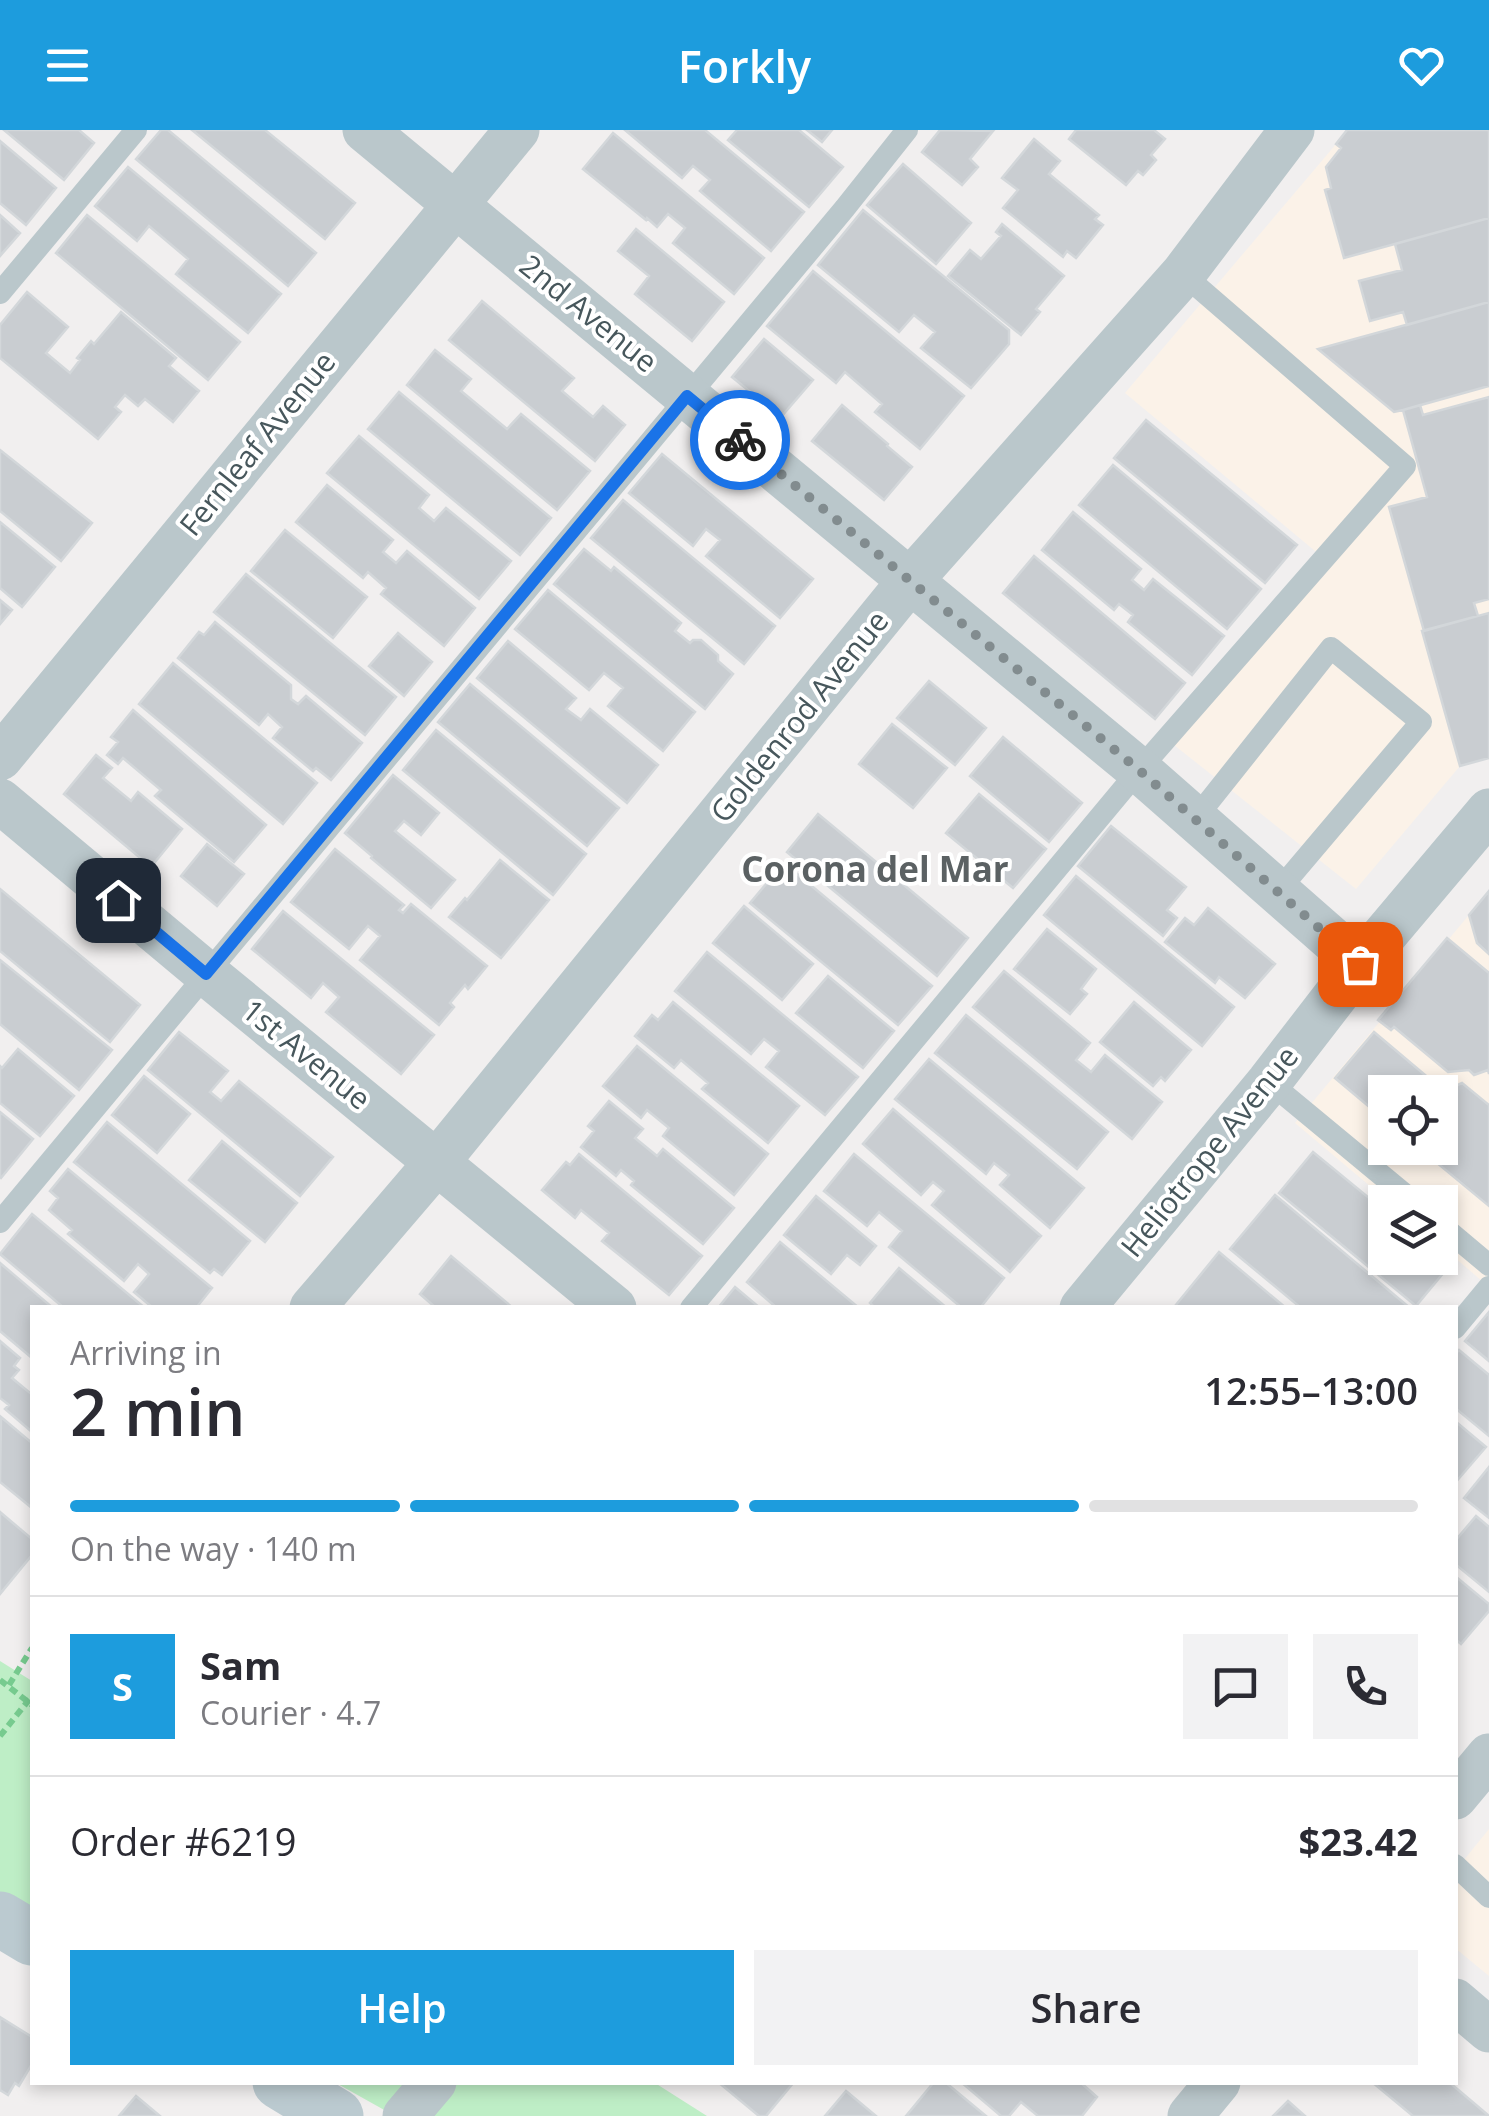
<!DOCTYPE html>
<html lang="en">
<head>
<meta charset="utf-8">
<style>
  body { margin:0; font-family:"Open Sans",sans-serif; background:#f2f2f3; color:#2b2b33; height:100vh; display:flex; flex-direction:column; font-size:38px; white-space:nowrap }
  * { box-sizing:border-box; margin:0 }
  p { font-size:32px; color:#7c7c81 }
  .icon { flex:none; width:55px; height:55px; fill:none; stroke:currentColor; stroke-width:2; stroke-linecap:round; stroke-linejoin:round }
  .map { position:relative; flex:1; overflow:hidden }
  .side { position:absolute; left:30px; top:1175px; width:1428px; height:780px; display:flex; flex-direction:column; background:#fff; border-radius:0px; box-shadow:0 5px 15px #0003 }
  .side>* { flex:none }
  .buttons { position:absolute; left:1368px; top:945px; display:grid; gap:20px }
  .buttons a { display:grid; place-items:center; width:90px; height:90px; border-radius:0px; background:#fff; box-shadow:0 5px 15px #0003; font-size:50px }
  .pin { position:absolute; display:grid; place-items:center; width:85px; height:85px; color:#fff; margin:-42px; border-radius:20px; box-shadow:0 5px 15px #0006 }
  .courier { position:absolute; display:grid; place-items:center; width:100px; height:100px; margin:-50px; border:8px solid #1a73e8; border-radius:50%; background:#fff; color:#222; box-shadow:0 2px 12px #0007 }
  .headline em { font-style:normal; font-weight:600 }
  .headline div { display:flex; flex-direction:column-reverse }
  .headline { display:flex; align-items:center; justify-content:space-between; height:170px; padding:0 40px }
  h1 { font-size:65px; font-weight:600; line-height:75px }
  .bar { display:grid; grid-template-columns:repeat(4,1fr); gap:15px 10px; align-content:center; height:120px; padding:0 40px }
  .bar i { height:12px; border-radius:8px; background:#e1e1e2 }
  .bar .on { background:#1d9cdd }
  .bar p { grid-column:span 4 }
  .line { display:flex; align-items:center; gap:25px; padding:0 40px; border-top:2px solid #e1e1e2 }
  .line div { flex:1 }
  .round { display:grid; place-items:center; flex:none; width:105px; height:105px; border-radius:0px; background:#f2f2f3 }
  .primary-button { display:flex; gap:20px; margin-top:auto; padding:20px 40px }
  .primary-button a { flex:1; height:115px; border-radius:0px; background:#1d9cdd; color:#fff; font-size:40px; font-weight:600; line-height:115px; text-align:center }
  .primary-button a+a { background:#f2f2f3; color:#2b2b33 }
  header { display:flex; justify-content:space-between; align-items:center; height:130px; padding:0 40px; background:#1d9cdd; color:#fff; font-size:45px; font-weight:600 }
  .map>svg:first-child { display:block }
</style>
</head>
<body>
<header><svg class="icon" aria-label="menu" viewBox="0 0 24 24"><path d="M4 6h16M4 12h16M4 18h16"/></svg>Forkly<svg class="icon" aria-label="heart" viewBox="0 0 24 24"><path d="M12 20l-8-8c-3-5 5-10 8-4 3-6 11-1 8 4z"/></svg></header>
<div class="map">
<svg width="1489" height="1986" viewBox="0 0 1489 1986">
  <rect width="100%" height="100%" fill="#f1efef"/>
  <path fill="#fbf2e8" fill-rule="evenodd" d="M1348 0H1489V628L1460 636 1356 759 1174 615 1327 431 1125 263Z
    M1489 761V1157L1440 1115V1072H1389L1295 993ZM1385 962H1440V1018H1385Z
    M1489 1699V1846L1455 1818V1741Z"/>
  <path fill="#beeec6" d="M0 1531 32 1551V1780L0 1762Z
    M336 1953H655L707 1986H395Z"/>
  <path fill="#c9cdd1" stroke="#d3d7da" stroke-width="2.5" d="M4 0H79L94 13 64 50Z
    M161 0H168L316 123 288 156 136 29Z
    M192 0H265L355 73 325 109Z
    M625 0H705L804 82 771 121 700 61 710 50 693 36 682 48Z
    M737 0H799L843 37 809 77 728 10Z
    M807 0H832L822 12Z
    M940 0 993 1 970 29 978 37 962 55 922 22Z
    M1076 0H1154L1165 9 1151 25 1156 30 1143 45 1138 41 1126 55 1069 9Z
    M1347 0H1489V88L1344 128 1325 60 1331 58 1326 37 1341 18 1336 14Z
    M613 3 764 128 734 164 673 113 685 98 668 84 657 97 647 88 646 90 583 39Z
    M1034 9 1060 31 1049 44 1099 85 1095 89 1103 95 1076 128 1067 121 1063 127 1003 78 1018 60 1002 48Z
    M0 11 56 58 26 95 0 73Z
    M903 34 971 93 936 134 867 75Z
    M128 37 281 164 248 203 176 144 188 129 149 96 137 111 95 76Z
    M863 80 1009 200V214L971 258 921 218 935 202 914 185 899 202 818 135Z
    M0 85 20 103 0 126Z
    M87 85 240 212 208 250 56 123Z
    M1489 88V172L1407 195 1403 182 1370 191 1359 151 1402 140 1395 114Z
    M1002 94 1064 146 1036 179 1040 182 1021 205 948 146 970 120 981 129 1001 106 996 102Z
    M636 99 724 172 692 211 635 164 649 146 618 121Z
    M813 141 964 266 920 319 875 282 882 274 845 242 836 253 767 196Z
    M27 162 68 197 46 223 70 243 80 230 77 228 91 211 94 214 121 182 176 228 169 236 199 261 173 292 145 269 138 276 125 265 115 277 121 282 98 309 0 228V195Z
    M482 171 574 248 562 261 593 287 603 276 625 295 595 331 449 210Z
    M1489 172V256L1403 280 1394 282 1318 219Z
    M764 209 813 250 781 287 732 247Z
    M435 220 471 249 461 261 507 299 521 284 590 341 557 380 407 255Z
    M399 262 551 388 520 425 368 299Z
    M1489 267V469L1474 473 1478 486 1424 501 1389 377 1427 367 1403 280 1420 275 1423 285Z
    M842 275 888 314 887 316 912 337 884 370 812 311Z
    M1146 290 1297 415 1265 453 1114 328Z
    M359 306 429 365 419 378 434 391 446 378 511 431 479 469 327 343Z
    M0 320 92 393 61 431 0 381Z
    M662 324 813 449 780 488 706 426 720 410 706 399 693 416 629 363Z
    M1113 335 1261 459 1227 499 1079 375Z
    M327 355 393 410 383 422 396 433 407 421 475 478 444 516 381 464 386 458 368 442 363 448 296 392Z
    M623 370 775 496 744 534 591 408Z
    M1073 382 1141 439 1132 450 1144 460 1153 449 1224 506 1192 545 1128 492 1133 485 1119 474 1114 480 1042 420Z
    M0 392 55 437 22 477 0 458Z
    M285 400 367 467 333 508 251 441Z
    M584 419 611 441 614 437 681 493 675 501 690 513 693 510H701L718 525V531L733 544 705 579 554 454Z
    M1034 426 1185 553 1155 589 1003 463Z
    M246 444 396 567 365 605 214 482Z
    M548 460 695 582 663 621 608 576 623 558 604 543 589 560 515 499Z
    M0 470 12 480 0 494Z
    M1489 483V628L1460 636 1422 501Z
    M215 492 291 555V569L298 574 306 566 362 613 331 650 316 638 313 641 273 608 282 597 268 584 259 595 178 528 199 502 204 505Z
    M398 503 432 532 404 566 369 536Z
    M508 511 576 568 566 579 581 590 590 579 658 635 627 673 477 548Z
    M173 533 317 653 283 694 139 574Z
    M929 551 986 598 955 635 897 588Z
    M470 554 619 678 587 716 438 592Z
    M133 580 266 695 234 732 155 666 161 660 123 628 118 634 107 625 118 612 111 607Z
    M892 594 947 638 913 678 859 634Z
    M436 600 586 724 553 765 403 640Z
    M1003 607 1082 673 1049 712 970 646Z
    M96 625 112 638 103 648 131 671 138 662 182 699 151 737 64 664Z
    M393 645 439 683 421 705 404 691 395 701 455 750 431 778 371 728 372 726 345 703Z
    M979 664 1046 719 1013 758 946 703Z
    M818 684 968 808 937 846 787 722Z
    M1111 696 1186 757 1167 780 1177 788 1163 806 1078 736Z
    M207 714 244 744 217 776 181 746Z
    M335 719 404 775 399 780 403 783 411 774 487 836 468 859 465 855 450 873 454 877 439 895 360 830 380 806 368 796 349 819 291 772Z
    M500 730 549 770 501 828 449 787 465 768 467 770Z
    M784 733 932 856 898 895 750 773Z
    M1076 746 1234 877 1202 916 1044 785Z
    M0 759 140 875 110 912 0 821Z
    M1489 761V824L1477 813 1469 785Z
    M744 776 813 834 782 870 713 813Z
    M1208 778 1275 834 1245 868 1219 847 1215 853 1165 812 1185 788 1194 795Z
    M283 781 434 905 401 944 326 882 339 867 323 853 311 868 252 819Z
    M1047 799 1096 839 1081 859 1087 864 1070 884 1014 839Z
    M1447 808 1489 843V944L1488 940 1474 945 1469 940 1448 942 1394 897 1391 900 1378 890Z
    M707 822 858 947 825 985 766 937 779 921 764 909 751 924 675 861Z
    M0 830 112 920 79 960 0 894Z
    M1004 841 1090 913 1076 930 1091 942 1105 925 1162 972 1132 1009 973 877Z
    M828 846 894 901 863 938 796 883Z
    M673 872 799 976 768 1013 702 959 708 953 681 930 674 938 635 906 652 885 658 890Z
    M1134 872 1191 920 1165 951 1161 947 1153 956 1100 912Z
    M966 885 1108 1002 1077 1039 935 923Z
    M179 902 228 941 210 962 221 971 239 951 333 1027 300 1066 148 940Z
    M1374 902 1444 961 1462 953 1489 975V1076L1419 1018H1440V962H1385V990L1335 948Z
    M637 916 768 1024 734 1065 663 1006 669 998 647 980 641 988 603 956Z
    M18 919 74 966 40 1006 0 973V936L2 938Z
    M929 929 1084 1058 1050 1098 1000 1055 1009 1045 994 1033 986 1044 895 969Z
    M144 946 190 984 157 1023 112 985Z
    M609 971 643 999 635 1008 657 1026 663 1019 734 1078 703 1114 631 1055 634 1051 621 1040 616 1046 581 1017 594 1001 588 996Z
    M893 979 1041 1106 1010 1142 932 1075 944 1061 933 1052 921 1065 863 1014Z
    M0 982 33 1009 1 1048 0 1047Z
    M107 992 250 1111 222 1145 214 1139 210 1143 74 1032Z
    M222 1011 297 1073 265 1112 189 1050Z
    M1313 1022 1385 1081V1128L1440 1127 1450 1135 1416 1176 1279 1063Z
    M579 1024 702 1126 669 1165 602 1111 609 1103 581 1080 575 1088 542 1060 566 1032 570 1035Z
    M854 1024 1004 1148 980 1178H962L889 1117 902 1101 879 1082 867 1096 824 1061Z
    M68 1039 212 1158 196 1178H153L134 1162 149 1144 138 1134 124 1151 68 1104 72 1100 49 1080 58 1068 50 1061Z
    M1275 1065 1410 1178H1301L1230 1119Z
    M816 1066 876 1116 860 1135 847 1125 831 1144 784 1105Z
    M32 1084 145 1178H64L0 1124Z
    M780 1112 859 1178H777L747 1152Z
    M1219 1122 1286 1178 1175 1176Z
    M451 1126 513 1178H436L420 1164Z
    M0 1133 53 1178H32V1228L0 1201Z
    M899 1138 947 1178H875L870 1173Z
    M735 1157 760 1178H718Z
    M1489 1182V1231L1465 1211Z
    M0 1211 20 1228 14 1236 19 1240 12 1248 30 1263 32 1260V1302L5 1279 9 1275 0 1268Z
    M1459 1220 1489 1245V1306L1455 1278V1224Z
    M1 1287 32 1313V1378L0 1352Z
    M1455 1291 1486 1317 1455 1353Z
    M1489 1337V1388L1464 1368Z
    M0 1382 32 1409V1425L0 1464Z
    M1476 1386 1489 1397V1462L1455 1434V1411Z
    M1455 1446 1489 1474V1481L1461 1514 1455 1509Z
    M0 1887 32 1907V1934L19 1956 15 1953 8 1965 0 1960Z
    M718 1952H794L766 1986H759Z
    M934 1952H945L986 1986H906Z
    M961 1952H1080L1097 1967 1082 1986H1038L1021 1972 1009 1986H1001Z
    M1372 1952H1449L1489 1986H1413Z
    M846 1961 876 1986H825Z
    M136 1966 160 1986H119Z
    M1288 1971 1305 1986H1273Z"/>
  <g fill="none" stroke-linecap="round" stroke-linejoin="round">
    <path stroke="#77cb8f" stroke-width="6" stroke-dasharray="8 5" stroke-linecap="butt" d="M0 1550 32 1575
      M9 1555 32 1518"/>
    <path stroke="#bac7cb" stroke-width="22" d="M0 163 136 0
      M1195 689 1331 518 1421 592 1278 761
      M1269 952 1414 1072
      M0 1092 845 78 907 0
      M1440 1094 1489 1135
      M691 1178 1139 640 1405 336 1183 144
      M1455 1198 1489 1157
      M1455 1735 1489 1767"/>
    <path stroke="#bac7cb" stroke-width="45" d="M365 0 1139 640 1360 834
      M0 628 517 0
      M0 671 207 844 614 1178
      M312 1178 437 1032 909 452 1183 144 1292 0
      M1082 1178 1269 952 1360 834 1489 681
      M1455 1667 1489 1626
      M1455 1871 1489 1900
      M405 1986 434 1952
      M1190 1986 1218 1952"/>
    <path stroke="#bbcad0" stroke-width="55" d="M0 1789 32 1808
      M280 1952 336 1986"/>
    <path stroke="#77cb8f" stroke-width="6" stroke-dasharray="8 5" stroke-linecap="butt" d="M0 1606 32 1566"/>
  </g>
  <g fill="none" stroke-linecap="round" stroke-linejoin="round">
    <path stroke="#828c8f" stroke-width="10" stroke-dasharray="0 18" d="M740 310 1139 640 1360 834"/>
    <path stroke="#1a73e8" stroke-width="12" d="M118 770 206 844 687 266 740 310"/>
  </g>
  <g text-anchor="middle" stroke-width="8" stroke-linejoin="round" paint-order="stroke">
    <g font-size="30" fill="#47575c" stroke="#fff">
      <text transform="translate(588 184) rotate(39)" y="10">2nd Avenue</text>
      <text transform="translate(258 314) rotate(-51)" y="10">Fernleaf Avenue</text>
      <text transform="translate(800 587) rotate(-51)" y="10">Goldenrod Avenue</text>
      <text transform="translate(306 925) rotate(39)" y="10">1st Avenue</text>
      <text transform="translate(1210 1022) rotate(-51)" y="10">Heliotrope Avenue</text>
    </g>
    <g font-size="35" font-weight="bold" fill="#5b6163" stroke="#fff">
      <text x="875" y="752">Corona del Mar</text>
    </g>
  </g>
</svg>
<div class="buttons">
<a><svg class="icon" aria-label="locate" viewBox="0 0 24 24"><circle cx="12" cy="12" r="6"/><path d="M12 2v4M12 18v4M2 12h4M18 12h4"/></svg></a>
<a><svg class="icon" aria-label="layers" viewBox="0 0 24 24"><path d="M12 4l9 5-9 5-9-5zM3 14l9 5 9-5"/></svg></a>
</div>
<div class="pin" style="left:1360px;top:834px;background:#ea580c"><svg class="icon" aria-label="bag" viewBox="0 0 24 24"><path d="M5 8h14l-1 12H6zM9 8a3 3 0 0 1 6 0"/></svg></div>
<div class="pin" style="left:118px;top:770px;background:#1f2937"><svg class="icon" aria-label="home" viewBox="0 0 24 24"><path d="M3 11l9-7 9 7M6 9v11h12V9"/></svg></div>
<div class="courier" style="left:740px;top:310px"><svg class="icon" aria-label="bike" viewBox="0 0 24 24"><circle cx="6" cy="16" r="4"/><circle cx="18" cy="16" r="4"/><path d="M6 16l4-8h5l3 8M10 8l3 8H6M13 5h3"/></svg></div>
<section class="side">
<div class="headline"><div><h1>2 min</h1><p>Arriving in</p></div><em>12:55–13:00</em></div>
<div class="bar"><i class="on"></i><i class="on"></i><i class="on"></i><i></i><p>On the way · 140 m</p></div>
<div class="line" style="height:180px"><b class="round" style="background:#1d9cdd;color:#fff">S</b><div><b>Sam</b><p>Courier · 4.7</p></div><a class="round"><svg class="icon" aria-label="chat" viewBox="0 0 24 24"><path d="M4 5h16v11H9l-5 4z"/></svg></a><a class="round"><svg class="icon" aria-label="phone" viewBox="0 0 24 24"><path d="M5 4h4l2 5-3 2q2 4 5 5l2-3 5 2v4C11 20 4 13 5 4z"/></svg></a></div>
<div class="line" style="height:130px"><div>Order #6219</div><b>$23.42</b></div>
<div class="primary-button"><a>Help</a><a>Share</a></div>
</section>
</div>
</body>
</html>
